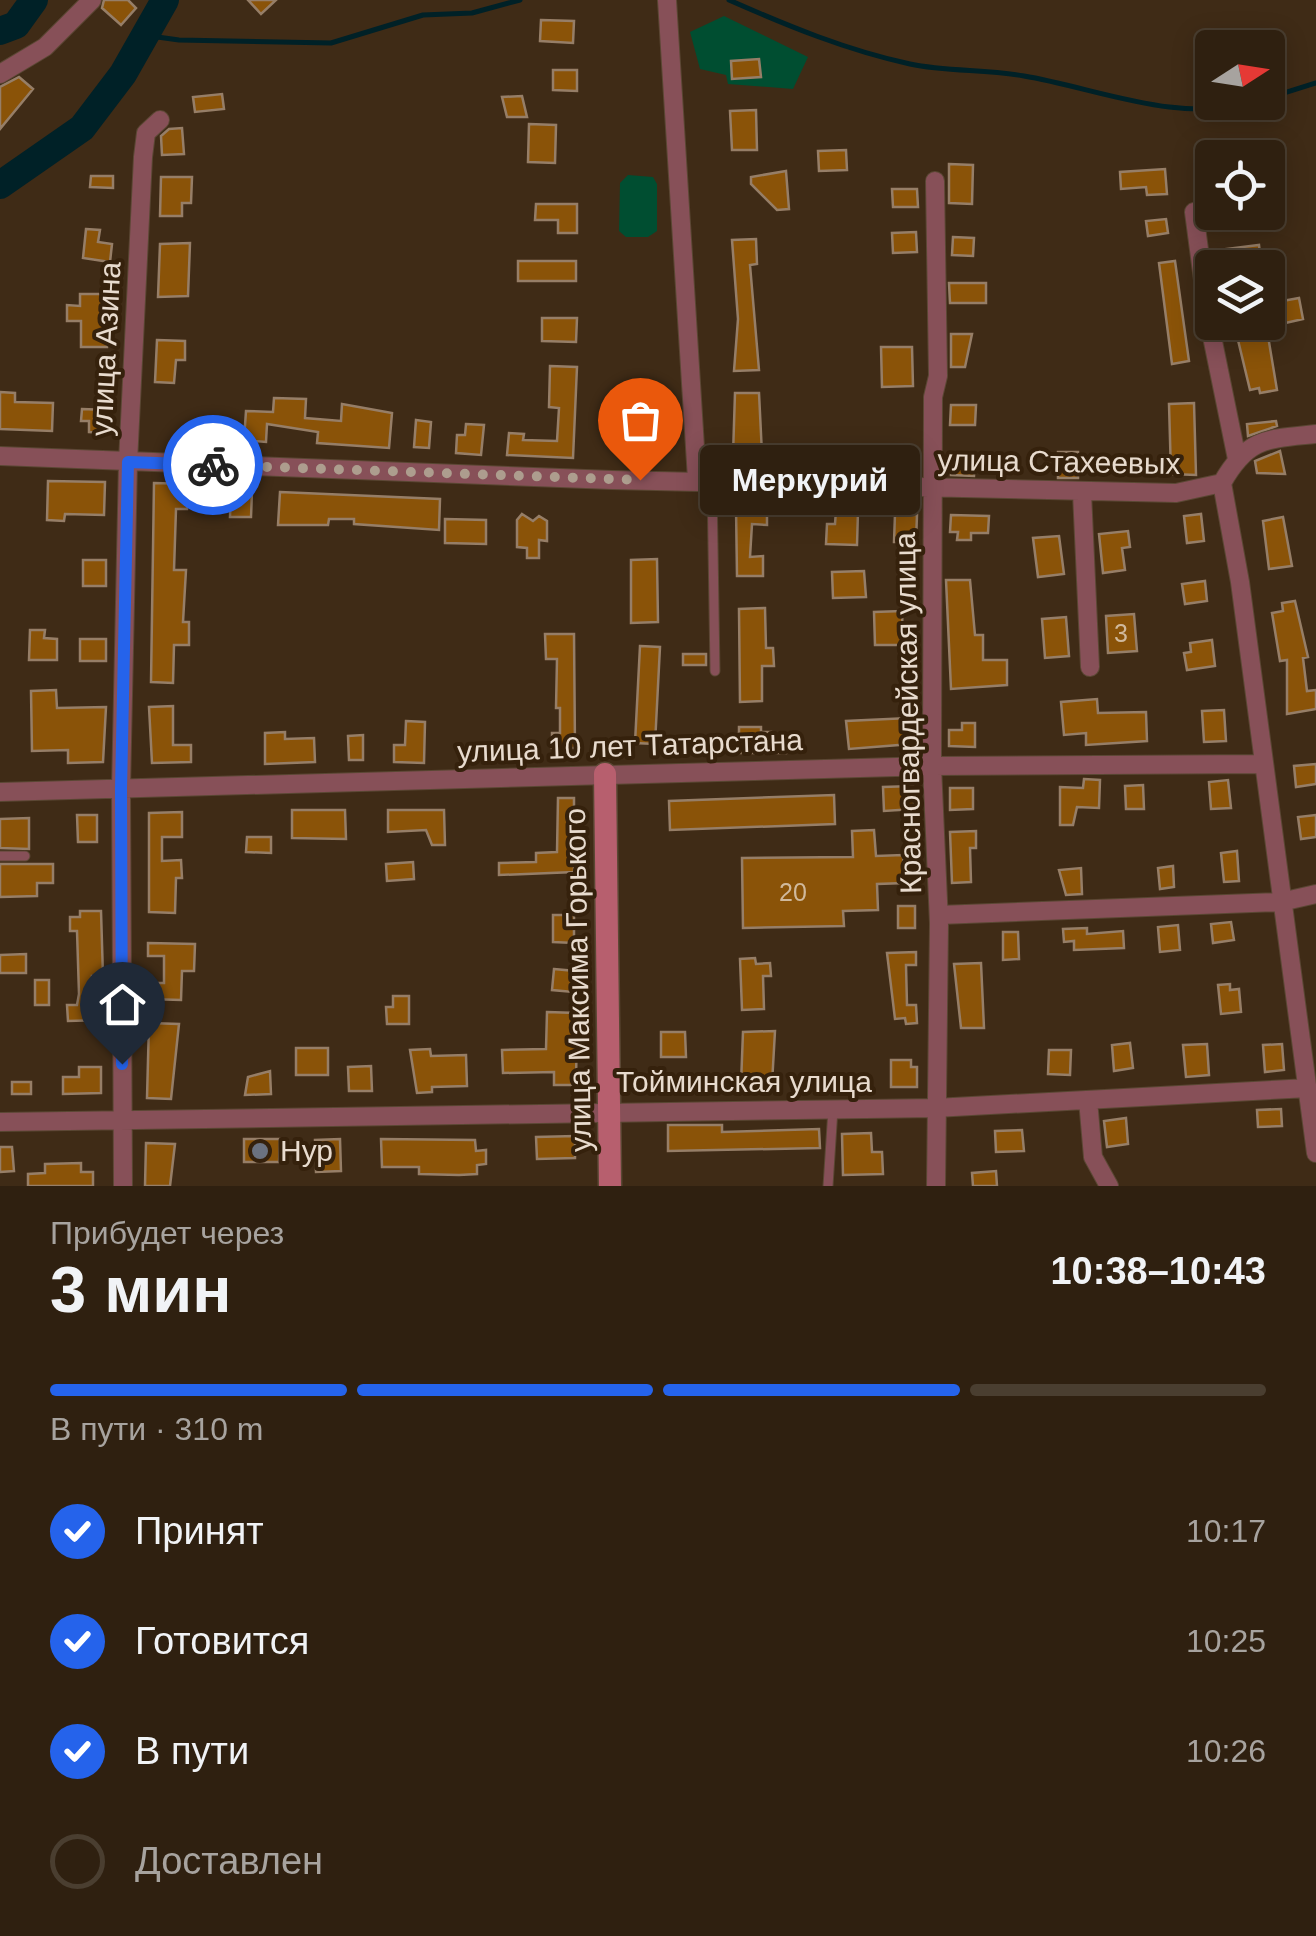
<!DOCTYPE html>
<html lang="ru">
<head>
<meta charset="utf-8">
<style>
  body { margin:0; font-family:Helvetica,sans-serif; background:#372819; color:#f1f3f6; height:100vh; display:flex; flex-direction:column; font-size:38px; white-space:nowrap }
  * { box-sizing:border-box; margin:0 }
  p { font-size:32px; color:#a7a39f }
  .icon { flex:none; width:55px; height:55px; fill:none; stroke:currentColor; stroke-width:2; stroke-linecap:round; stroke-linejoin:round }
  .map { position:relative; height:1186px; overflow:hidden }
  .panel { display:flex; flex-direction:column; background:#2f2010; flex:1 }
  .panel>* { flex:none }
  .needle { width:65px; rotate:78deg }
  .fabs { position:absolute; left:1195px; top:30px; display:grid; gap:20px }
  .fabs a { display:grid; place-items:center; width:90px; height:90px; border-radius:10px; background:#2f2010; box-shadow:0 5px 25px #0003,0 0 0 2px #4a3e30; font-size:50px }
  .pin { position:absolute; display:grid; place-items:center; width:85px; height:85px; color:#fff; margin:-102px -42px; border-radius:50% 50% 50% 0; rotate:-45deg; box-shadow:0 0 10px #0007 }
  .pin .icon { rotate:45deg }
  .courier { position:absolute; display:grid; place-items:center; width:100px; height:100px; margin:-50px; border:8px solid #2563eb; border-radius:50%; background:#fff; color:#222; box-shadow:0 2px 12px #0007 }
  .bubble { position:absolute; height:70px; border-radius:10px; background:#2f2010; box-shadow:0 5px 25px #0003,0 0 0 2px #4a3e30; font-size:32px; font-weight:700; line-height:70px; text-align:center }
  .headline em { font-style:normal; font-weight:700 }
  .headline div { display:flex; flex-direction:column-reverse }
  .headline { display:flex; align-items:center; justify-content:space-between; height:170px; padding:0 50px }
  h1 { font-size:65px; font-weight:700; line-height:75px }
  .bar { display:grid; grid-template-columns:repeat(4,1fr); gap:15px 10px; align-content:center; height:120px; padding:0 50px }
  .bar i { height:12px; border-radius:8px; background:#4a3e30 }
  .bar .active { background:#2563eb }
  .bar p { grid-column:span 4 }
  ol { padding:0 50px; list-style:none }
  li { display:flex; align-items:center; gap:30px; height:110px }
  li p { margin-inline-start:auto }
  li .icon { padding:10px; border-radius:50%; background:#2563eb; color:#fff; stroke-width:4 }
  li:last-child { color:#a7a39f }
  li i { width:55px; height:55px; border:5px solid #4a3e30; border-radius:50% }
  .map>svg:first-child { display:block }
</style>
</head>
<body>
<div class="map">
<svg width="1316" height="1186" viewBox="0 0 1316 1186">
  <rect width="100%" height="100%" fill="#3f2b16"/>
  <path fill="#004e31" d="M724 16 808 57 793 89 728 84 726 75 700 69 690 32Z
    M628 175 653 177 657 184V231L648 237H626L619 231 620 183Z"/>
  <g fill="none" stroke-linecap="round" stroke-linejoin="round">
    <path stroke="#002127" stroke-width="5" d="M729 0C788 26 846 50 910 64 947 72 987 69 1024 76 1096 88 1178 124 1251 102
      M143 35 179 40 331 43 423 15 472 13 520 0
      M1268 98 1316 83"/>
    <path stroke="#002127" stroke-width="28" d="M0 31 16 25 34 0
      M0 185 82 128 123 74 165 0"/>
  </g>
  <path fill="#8a5308" stroke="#967e67" stroke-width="2.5" d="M104 0H128L136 8 121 25 102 8Z
    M248 0H276L261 14Z
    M541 20 574 21 573 43 540 41Z
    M759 59 761 77 732 79 731 61Z
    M553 70H577V91L553 90Z
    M19 77 33 89 0 129V87Z
    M222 94 224 109 195 112 193 97Z
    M522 96 527 117H507L502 97Z
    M756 110 757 150H732L730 111Z
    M529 124 556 125 555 163 528 162Z
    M182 128 184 154 162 155 161 136 169 129Z
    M846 150 847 170 819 171 818 151Z
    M949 164 973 165 972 204 949 203Z
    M1165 169 1167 194 1147 195 1146 187 1121 189 1120 172Z
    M786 171 789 209 777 210 751 184V177Z
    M91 176H113V188L90 187Z
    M161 177H192L191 203H182V216H160Z
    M892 189H917L918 207H893Z
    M536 204H577V233H558V220H535Z
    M1166 219 1168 233 1148 236 1146 221Z
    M86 229 100 230 98 242 112 244 110 262 83 258Z
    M916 232 917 252 893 253 892 233Z
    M953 237 974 238 973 256 952 255Z
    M756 239 757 264 750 265 759 370 734 371 738 319 732 240Z
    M190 243 188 296 158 297 160 244Z
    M1259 245 1261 263 1229 268 1226 249Z
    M518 261H576V281H518Z
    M1175 261 1189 361 1172 364 1159 263Z
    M949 283H986V303H950Z
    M80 294H109L107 347H81V321H67V305L80 306Z
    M1299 298 1303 319 1281 324 1277 302Z
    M542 318H577L576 342 542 341Z
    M951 334H972L965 367H951Z
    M1268 336 1277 390 1260 393 1259 388 1250 390 1238 340Z
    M157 340 185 341V360H176L174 383 155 382Z
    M881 347H912L913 386 882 387Z
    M550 366 577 367 573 458 507 455 509 433 524 434 523 440 557 441 559 408 549 407Z
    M0 392 15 393V402L53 403 52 431 0 429Z
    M735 393H759L762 454 733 455Z
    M274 398 306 399 305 418 341 421 342 404 392 413 389 448 317 443 318 432 267 424 266 442 244 440 246 411 273 412Z
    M1194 403 1196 475 1171 474 1169 404Z
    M951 405H976L975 425H950Z
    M82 409 107 410V433L89 432V421H81Z
    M659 411 662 448 644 462 625 433Z
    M416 420 431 422 429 448 414 447Z
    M1276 421 1277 426 1248 436 1247 424Z
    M466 424 484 425 481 455 456 453 457 435H465Z
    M823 445 856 449 857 467 829 468V461H823Z
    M1280 451 1285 474 1257 473 1255 461Z
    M1058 452H1078V478H1058Z
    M952 453 975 454 974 476 951 475Z
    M48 481 105 482 104 515 65 514 64 521 47 520Z
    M154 483 188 484 187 509H176L174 570H186L183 622H189V645H174L173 683 151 682Z
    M231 491H252L251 517H230Z
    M280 492 440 499 439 530 354 524V519H329L328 525H278Z
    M736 507 767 509V525L752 524 750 557 763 556V576H737Z
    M836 510 858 511 857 545 826 544 827 524H835Z
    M522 514 533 521 539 516 547 521V541L539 540V558H527V548L517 547V520Z
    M895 514 917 515 916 542H894Z
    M1201 514 1204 541 1187 543 1184 516Z
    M951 515 989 516 988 533H971V540H957L958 532H950Z
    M1283 517 1292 566 1269 569 1263 521Z
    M445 519 486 520V544L445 543Z
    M1128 531 1130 547 1122 548 1125 570 1103 573 1099 534Z
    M1059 536 1064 574 1038 577 1033 538Z
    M657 559 658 622 631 623V560Z
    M83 560H106V586H83Z
    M864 571 866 597 833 598 832 572Z
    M946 580H970L975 635H983V660H1007V685L951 689Z
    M1205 581 1207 601 1185 604 1182 584Z
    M1295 601 1308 657 1303 658 1307 691 1316 690V709L1287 714V660L1280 661 1272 613 1283 611 1282 603Z
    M765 608 766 648H773L774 666H762V701L740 702 739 609Z
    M902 611 903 645H875L874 612Z
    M1134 614 1137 651 1108 653 1106 616Z
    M1066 617 1069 656 1045 658 1042 619Z
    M30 630H45L44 638 57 639V660H29Z
    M545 634H574L575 748H552V733H560V708H556L557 659H546Z
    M80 639H106V661H80Z
    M1212 640 1215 666 1187 670 1184 653 1191 652 1190 643Z
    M640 646 660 647 655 744 635 743Z
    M683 654H706V665H683Z
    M56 690 57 708 106 707 103 762 68 763V750L32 751 31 691Z
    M1097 699 1098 713 1146 712 1147 741 1086 745V733L1064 735 1061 702Z
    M173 706V745H191V762L152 763 149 707Z
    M1224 710 1226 741 1204 742 1202 711Z
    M909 718 911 744 849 749 846 721Z
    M406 721 425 722 424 763 394 762V745H405Z
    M962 723H975V747L949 746V730H962Z
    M739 727H761V732H771V738H787L786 753H739Z
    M285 732V739L314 738 315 762 265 764V733Z
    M363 735V760H349L348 736Z
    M1316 764V784L1296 787 1294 766Z
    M1084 779 1100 780 1099 808 1077 807 1073 825H1060V787L1083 788Z
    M1228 780 1231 808 1211 809 1209 782Z
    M1143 785 1144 809H1126L1125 786Z
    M913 786 914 809 884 811 883 787Z
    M950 788H973V809L950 810Z
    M834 795 835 824 670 830 669 801Z
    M558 798H574V872L499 875V863L536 862V853L557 852Z
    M292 810H345L346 839 292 838Z
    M388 810H444L445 845H432L426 830 388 832Z
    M182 812V837H162V861L181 860 182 878H176L175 913 149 912V813Z
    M77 815H97V842H78Z
    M1316 815V837L1301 839 1298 817Z
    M29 818V849L0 848V819Z
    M874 830 876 856 903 855 905 883 877 884 878 910 843 911 844 926 743 928 742 858 853 857 852 831Z
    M976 831V848H970L971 882 952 883 950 832Z
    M247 837H271V853L246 852Z
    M1237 851 1239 881 1224 882 1221 853Z
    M413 862 414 879 387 881 386 864Z
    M0 864H53V883H37V896L0 897Z
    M1173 866 1174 887 1160 889 1158 868Z
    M1081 868 1082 894 1066 895 1059 870Z
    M898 906H915V928H898Z
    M80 911H101L103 976H92L93 1004H103V1020L68 1021 67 1005H77L79 994 77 931H70V917H80Z
    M553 915H574V943L553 942Z
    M1231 922 1234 940 1213 943 1211 924Z
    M1178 925 1180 950 1160 952 1158 927Z
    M1087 928V934L1123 931 1124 948 1074 950V941L1064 942 1063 929Z
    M1003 932H1018L1019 959 1003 960Z
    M148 943 195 944 194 971H182L181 1000 147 999V983H164V956H148Z
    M916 952V965H906L907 1005H916L917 1023 906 1024 905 1018 895 1019 887 953Z
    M26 954V973H0V955Z
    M755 958 756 964 770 963 771 976H763L764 1009 742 1010 740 959Z
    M981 963 984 1028H961L954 964Z
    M554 969 575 971 573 992 552 990Z
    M35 980H49V1005H35Z
    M1230 984V990L1239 989 1241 1012 1221 1014 1218 985Z
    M393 996H409V1024H387L386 1007H393Z
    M547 1012 577 1013 576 1085H554V1072L503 1073 502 1050 546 1049Z
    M149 1023 179 1024 171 1099 147 1098Z
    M775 1031 772 1084H741L743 1032Z
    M661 1032H685L686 1057H661Z
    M1130 1043 1133 1068 1114 1071 1112 1045Z
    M1207 1044 1209 1075 1186 1077 1183 1045Z
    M1282 1044 1284 1070 1265 1072 1263 1045Z
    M296 1048H328V1075H296Z
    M430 1049 431 1056 466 1055 467 1086 432 1087V1092L417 1093 410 1050Z
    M1049 1050H1071L1070 1075 1048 1074Z
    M891 1060H911V1067H917V1087H891Z
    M371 1066 372 1091H349L348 1067Z
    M79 1067H101V1093L63 1094V1077H79Z
    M270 1071 271 1094 245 1095 248 1077Z
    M12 1082H31V1094H12Z
    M1281 1109 1282 1126 1258 1127 1257 1110Z
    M1126 1118 1128 1144 1107 1147 1104 1121Z
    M668 1125H722V1132L819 1129 820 1148 668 1151Z
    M1022 1130 1024 1151 996 1152 995 1131Z
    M871 1133 872 1152H882L883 1174 843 1175 842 1134Z
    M575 1136V1158L537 1159 536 1137Z
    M244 1139H280L279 1162H244Z
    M340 1139 341 1171 316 1172 315 1140Z
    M381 1139 475 1140 476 1151 486 1150V1164L477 1165V1174L459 1175 419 1174V1167H382Z
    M146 1143 175 1144 170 1186H145Z
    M0 1147H12L14 1171 0 1172Z
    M81 1163V1172H93V1186H28V1174L45 1173V1164Z
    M996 1171 997 1186H973L972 1173Z"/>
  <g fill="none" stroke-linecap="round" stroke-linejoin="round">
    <g stroke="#5a4733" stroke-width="11">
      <path id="lane" d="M712 484 715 671
        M0 856H25
        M828 1186 833 1109"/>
    </g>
    <g stroke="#5a4733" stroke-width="20">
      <path id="street" d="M667 0 697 479
        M0 74 45 47 92 0
        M935 181 938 376 933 397 932 766 939 923 936 1186
        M1194 212 1208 317 1237 459
        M0 456 612 480 1176 493 1222 483C1248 437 1267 439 1316 434
        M1222 483 1240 582 1316 1153
        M1082 493 1090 667
        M0 792 932 766 1262 764
        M939 915 1281 902 1316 894
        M1088 1100 1093 1157 1109 1186
        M0 1122 935 1108 1308 1088
        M123 1186 121 789 128 462 143 157 146 133 160 120"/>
    </g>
    <g stroke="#5a4733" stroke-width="25">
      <path id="secondary" d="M605 774 610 1186"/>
    </g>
    <use href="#lane" stroke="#875058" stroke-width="9"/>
    <use href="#street" stroke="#875058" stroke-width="18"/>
    <use href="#secondary" stroke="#b75f6e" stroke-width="22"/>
  </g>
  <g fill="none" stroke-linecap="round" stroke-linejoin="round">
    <path stroke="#ad9d8e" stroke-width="10" stroke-dasharray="0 18" d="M213 465 640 480"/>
    <path stroke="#2563eb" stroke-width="12" d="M122 1064 121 789 128 462 213 465"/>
  </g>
  <circle fill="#6b7280" stroke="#35210c" stroke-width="4" cx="260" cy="1151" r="10"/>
  <g text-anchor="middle" stroke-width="8" stroke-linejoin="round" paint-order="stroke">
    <g font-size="25" fill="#d0b99c">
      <text x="1121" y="642">3</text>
      <text x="793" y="901">20</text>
    </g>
    <g font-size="30" fill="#e8dbce" stroke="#35210c">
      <text transform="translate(106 349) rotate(-87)" y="10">улица Азина</text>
      <text transform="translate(1059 462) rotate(1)" y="10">улица Стахеевых</text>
      <text transform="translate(908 713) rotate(-91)" y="10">Красногвардейская улица</text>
      <text transform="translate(630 746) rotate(-2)" y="10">улица 10 лет Татарстана</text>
      <text transform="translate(578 980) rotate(-91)" y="10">улица Максима Горького</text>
      <text x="744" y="1092">Тойминская улица</text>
    </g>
    <g font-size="30" fill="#e8dbce" stroke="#35210c" text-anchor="start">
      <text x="280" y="1161">Нур</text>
    </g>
  </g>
</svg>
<div class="fabs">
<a><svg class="needle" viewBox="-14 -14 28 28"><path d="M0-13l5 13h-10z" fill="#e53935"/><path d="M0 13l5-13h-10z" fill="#a7a39f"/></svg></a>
<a><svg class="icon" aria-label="locate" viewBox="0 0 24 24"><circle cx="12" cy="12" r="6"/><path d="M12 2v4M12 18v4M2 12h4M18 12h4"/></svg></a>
<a><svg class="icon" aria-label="layers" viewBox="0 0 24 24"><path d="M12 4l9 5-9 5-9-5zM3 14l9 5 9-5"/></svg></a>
</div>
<div class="pin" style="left:640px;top:480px;background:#ea580c"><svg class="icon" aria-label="bag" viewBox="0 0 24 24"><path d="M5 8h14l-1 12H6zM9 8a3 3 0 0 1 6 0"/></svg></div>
<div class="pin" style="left:122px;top:1064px;background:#1f2937"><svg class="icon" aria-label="home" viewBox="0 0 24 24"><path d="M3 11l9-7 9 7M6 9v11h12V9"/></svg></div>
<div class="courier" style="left:213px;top:465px"><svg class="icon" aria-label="bike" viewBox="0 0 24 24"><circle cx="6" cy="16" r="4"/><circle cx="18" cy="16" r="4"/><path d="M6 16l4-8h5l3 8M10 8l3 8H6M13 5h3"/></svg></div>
<div class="bubble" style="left:700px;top:445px;width:220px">Меркурий</div>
</div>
<section class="panel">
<div class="headline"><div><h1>3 мин</h1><p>Прибудет через</p></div><em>10:38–10:43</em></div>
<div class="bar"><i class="active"></i><i class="active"></i><i class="active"></i><i></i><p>В пути · 310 m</p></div>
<ol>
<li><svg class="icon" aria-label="check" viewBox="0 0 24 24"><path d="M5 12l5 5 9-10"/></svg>Принят<p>10:17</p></li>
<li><svg class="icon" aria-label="check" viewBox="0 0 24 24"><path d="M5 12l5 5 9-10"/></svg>Готовится<p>10:25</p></li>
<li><svg class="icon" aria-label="check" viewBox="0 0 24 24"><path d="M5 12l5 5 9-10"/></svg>В пути<p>10:26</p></li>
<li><i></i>Доставлен</li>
</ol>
</section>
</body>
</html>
